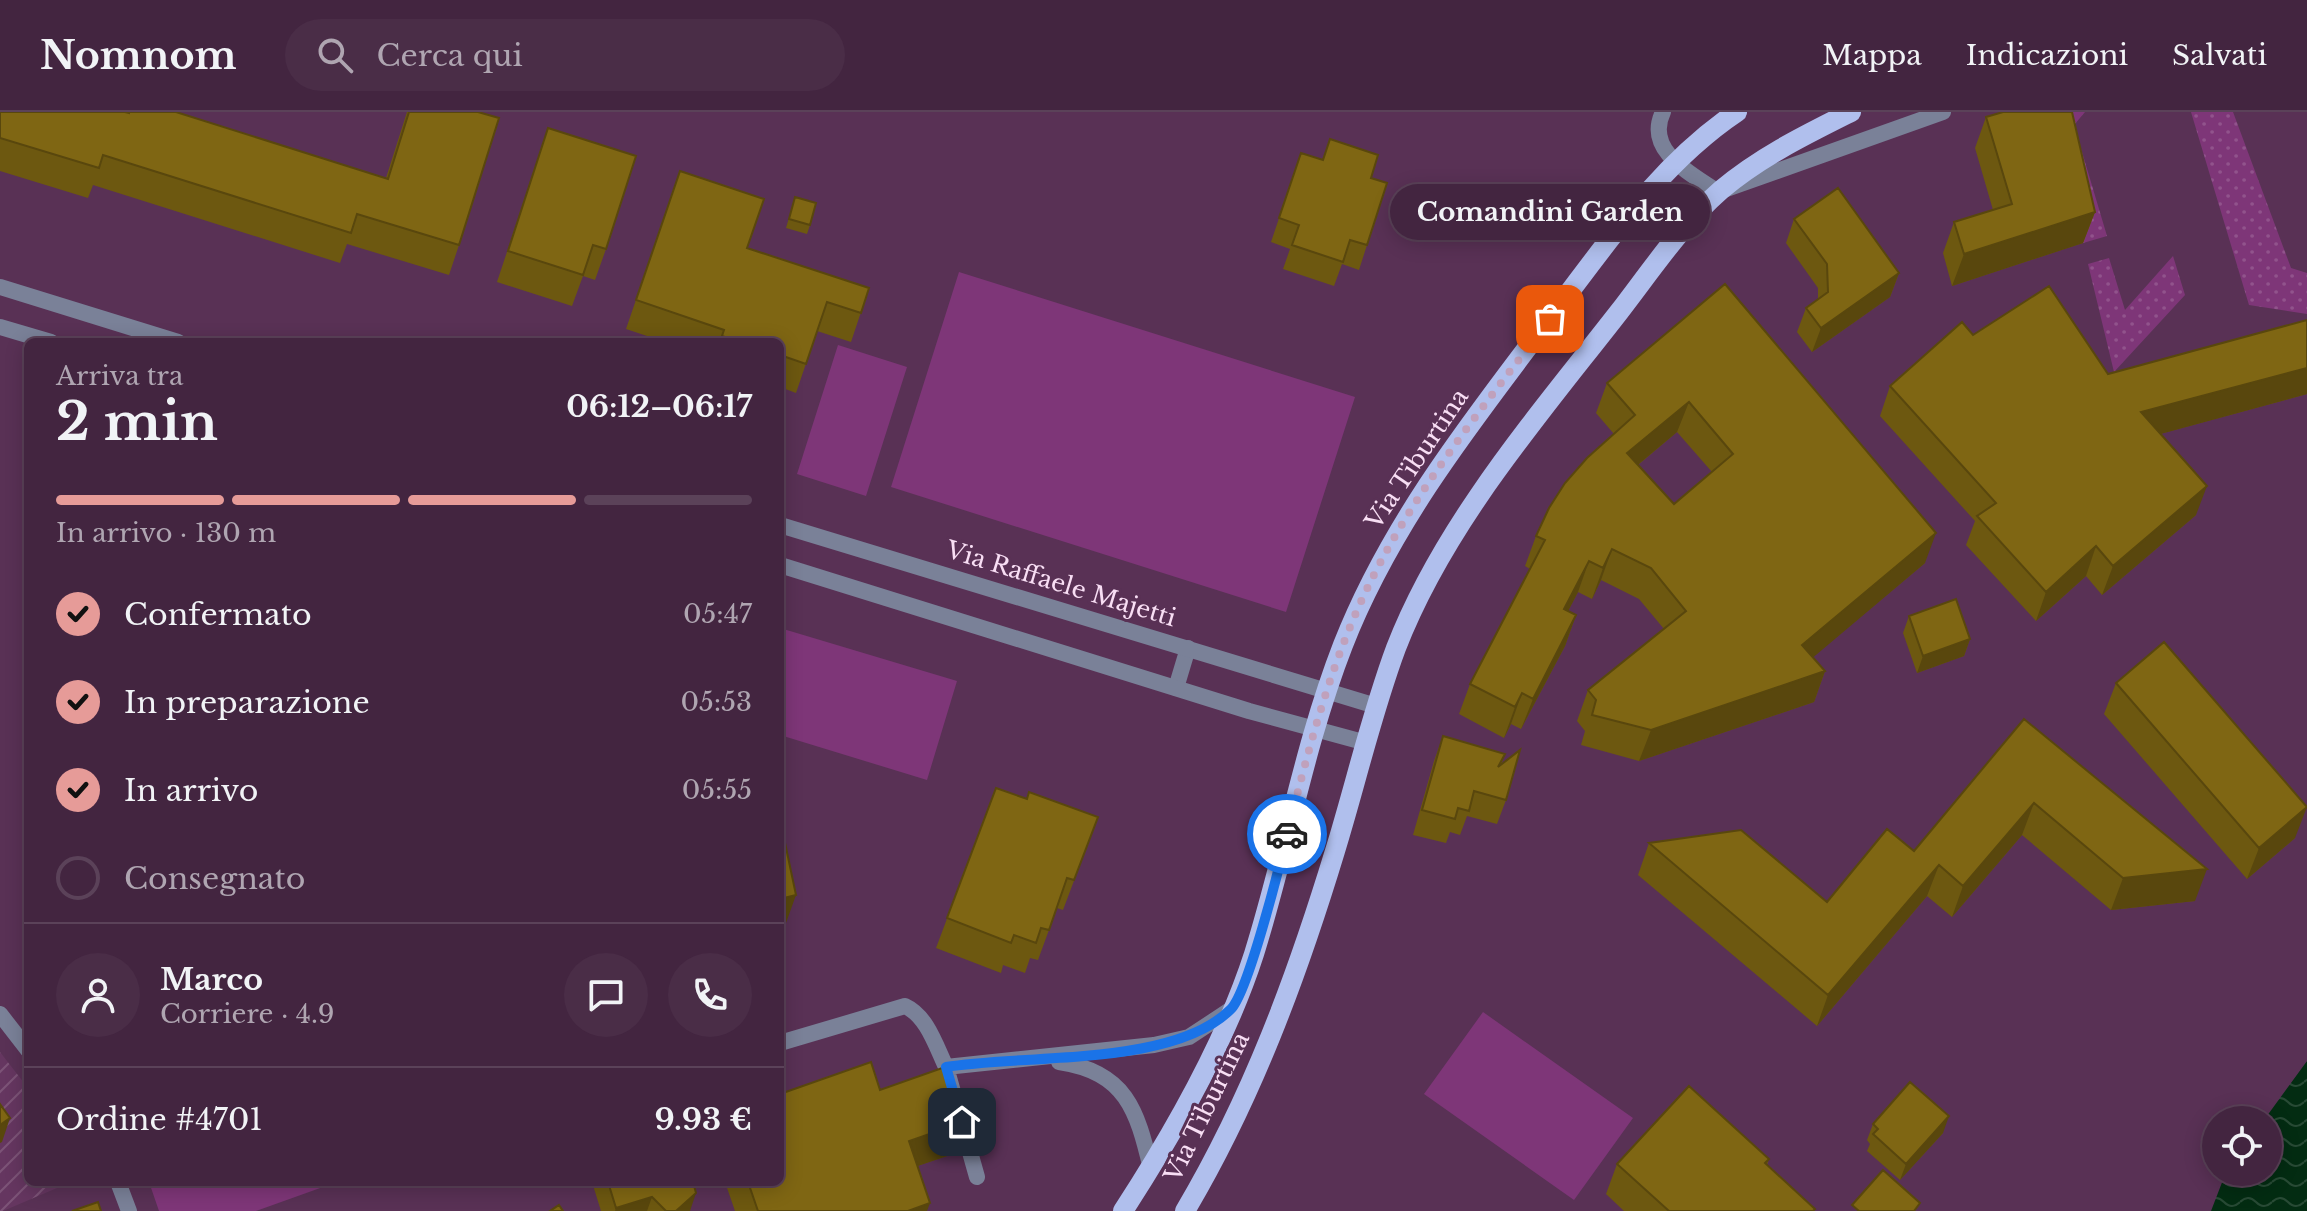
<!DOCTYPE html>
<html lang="it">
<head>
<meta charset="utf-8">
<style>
  body { margin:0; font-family:"Libre Baskerville",serif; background:#4a2d47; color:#f1f3f6; height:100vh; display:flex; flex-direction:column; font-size:30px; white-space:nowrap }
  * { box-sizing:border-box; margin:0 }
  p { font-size:26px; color:#afa5b1 }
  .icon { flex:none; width:44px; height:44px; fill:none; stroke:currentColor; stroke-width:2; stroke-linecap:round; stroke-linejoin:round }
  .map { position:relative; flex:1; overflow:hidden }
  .details { position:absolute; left:24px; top:226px; width:760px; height:848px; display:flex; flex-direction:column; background:#432540; border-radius:12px; box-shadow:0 4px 20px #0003,0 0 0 2px #5b4259 }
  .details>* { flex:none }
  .fabs { position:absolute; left:2202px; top:994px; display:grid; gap:16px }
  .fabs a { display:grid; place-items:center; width:80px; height:80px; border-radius:50%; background:#432540; box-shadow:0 4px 20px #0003,0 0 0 2px #5b4259; font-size:40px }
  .pin { position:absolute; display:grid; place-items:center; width:68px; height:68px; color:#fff; margin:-34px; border-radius:16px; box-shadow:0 4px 12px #0006 }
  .courier { position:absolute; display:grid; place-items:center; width:80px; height:80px; margin:-40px; border:6px solid #1a73e8; border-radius:50%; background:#fff; color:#222; box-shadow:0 2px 10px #0007 }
  .bubble { position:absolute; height:56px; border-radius:28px; background:#432540; box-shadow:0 4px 20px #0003,0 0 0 2px #5b4259; font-size:26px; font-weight:700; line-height:56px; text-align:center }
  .head em { font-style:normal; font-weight:700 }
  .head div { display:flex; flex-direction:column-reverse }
  .head { display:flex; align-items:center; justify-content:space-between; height:136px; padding:0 32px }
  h1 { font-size:52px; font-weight:700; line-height:60px }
  .bar { display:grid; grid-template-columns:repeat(4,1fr); gap:12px 8px; align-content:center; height:96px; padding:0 32px }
  .bar i { height:10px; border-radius:6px; background:#5b4259 }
  .bar .current { background:#e69b98 }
  .bar p { grid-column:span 4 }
  .line { display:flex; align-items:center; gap:20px; padding:0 32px; border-top:2px solid #5b4259 }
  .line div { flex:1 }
  .round { display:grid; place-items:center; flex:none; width:84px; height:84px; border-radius:42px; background:#4a2d47 }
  ol { padding:0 32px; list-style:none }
  li { display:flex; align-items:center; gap:24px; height:88px }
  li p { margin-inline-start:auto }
  li .icon { padding:8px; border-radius:50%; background:#e69b98; color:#111; stroke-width:4 }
  li:last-child { color:#afa5b1 }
  li i { width:44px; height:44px; border:4px solid #5b4259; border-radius:50% }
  header { display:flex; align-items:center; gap:48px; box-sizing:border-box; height:112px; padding:0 40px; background:#432540; border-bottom:2px solid #5b4259 }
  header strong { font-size:38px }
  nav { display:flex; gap:44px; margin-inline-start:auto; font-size:28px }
  .search { width:560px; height:72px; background:#4a2d47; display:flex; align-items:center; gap:20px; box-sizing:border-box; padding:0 28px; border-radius:44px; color:#afa5b1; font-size:30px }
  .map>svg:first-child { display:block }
</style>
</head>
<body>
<header>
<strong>Nomnom</strong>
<div class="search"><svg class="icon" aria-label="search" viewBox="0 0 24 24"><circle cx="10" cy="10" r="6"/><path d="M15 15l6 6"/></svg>Cerca qui</div>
<nav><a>Mappa</a><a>Indicazioni</a><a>Salvati</a></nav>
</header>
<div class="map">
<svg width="2307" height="1099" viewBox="0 0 2307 1099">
  <defs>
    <pattern id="industrial-furrows" width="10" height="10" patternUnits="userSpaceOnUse" patternTransform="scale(2)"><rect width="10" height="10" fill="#653660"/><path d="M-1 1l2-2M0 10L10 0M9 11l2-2" fill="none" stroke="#7c5377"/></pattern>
    <pattern id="garden-dots" width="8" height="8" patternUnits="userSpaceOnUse" patternTransform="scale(2)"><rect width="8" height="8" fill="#7e3678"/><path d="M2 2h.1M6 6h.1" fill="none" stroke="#91538c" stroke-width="1.8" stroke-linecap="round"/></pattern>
    <pattern id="water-waves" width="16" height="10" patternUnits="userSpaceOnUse" patternTransform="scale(2)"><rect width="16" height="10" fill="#032c12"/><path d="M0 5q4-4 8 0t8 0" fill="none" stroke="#284a35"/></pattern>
  </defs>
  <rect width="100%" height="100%" fill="#593155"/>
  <path fill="url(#industrial-furrows)" d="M0 940 28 976V1070H71L3 1099H0Z"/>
  <path fill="url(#garden-dots)" d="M2053 0H2085L2074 13 2107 124 2083 131Z
    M2191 0H2233L2291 156 2307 161V202L2249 193Z
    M2173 144 2185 183 2114 260 2088 152 2109 146 2125 198Z"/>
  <path fill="#7e3678" d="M959 160 1355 285 1286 500 891 375Z
    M838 233 907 255 866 384 797 362Z
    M780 516 957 569 927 668 780 623Z
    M1483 900 1633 1006 1574 1088 1424 982Z
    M149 1070H337L256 1099H159Z"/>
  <path fill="url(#water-waves)" d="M2307 949V1099H2211L2226 1060H2268V1008H2264Z"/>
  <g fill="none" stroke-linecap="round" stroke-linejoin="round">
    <path stroke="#7a8198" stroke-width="16" d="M1663 0C1644 39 1692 62 1718 80L1943 0
      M1176 576 1188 536
      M0 902 28 938
      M780 931 905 894C927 904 936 934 946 955
      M1059 950C1126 960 1137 998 1151 1057
      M977 1065 946 955 1154 933 1189 925 1233 896
      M118 1070 129 1099"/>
    <path stroke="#7a8198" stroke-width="16" d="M0 175 178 230
      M0 215 51 230
      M780 413 1376 594
      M780 453 1249 599 1363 630"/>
    <path stroke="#b0bfed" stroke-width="20" d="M1123 1099C1173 1022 1226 929 1254 842 1286 740 1304 633 1343 533 1392 408 1476 304 1556 198 1610 127 1661 51 1737 0
      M1185 1099C1252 986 1297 864 1335 739 1356 671 1371 603 1396 536 1444 412 1538 304 1619 200 1650 160 1682 112 1721 78 1760 45 1805 23 1851 0"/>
  </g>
  <path fill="#6d5810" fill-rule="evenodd" d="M0 0H176L386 66 407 0H478L459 133 449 163 347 132 340 151 93 73 88 86 0 59Z
    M1986 5 2095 100 2083 131 1952 174 1943 141 1954 110 1993 98 1975 36Z
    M548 16 606 137 595 168 583 164 572 194 497 170Z
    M1330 27 1371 66 1367 133 1359 158 1342 152 1334 174 1283 157 1290 137 1271 130 1301 41 1322 48Z
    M680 59 747 136 869 176 851 230 817 219 796 281 780 275V230H665L626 217Z
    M795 85 810 113 807 122 786 116Z
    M1794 107 1899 161 1890 185 1812 240 1797 220 1806 196 1818 187V176L1786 131Z
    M1725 172 1925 451 1813 545 1825 559 1814 590 1639 649 1581 633 1585 619 1577 609 1588 578 1664 517 1639 487 1601 468 1592 487 1578 480 1568 499 1576 503 1565 534 1521 617 1511 612 1504 626 1459 602 1470 572 1530 457 1525 454 1536 424 1614 322 1596 301 1607 271ZM1677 320 1712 360 1674 392 1638 353Z
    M2307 208V282L2160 322 2196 403 2102 483 2086 464 2036 509 1966 433 1975 409 1880 304 1890 274 2108 262Z
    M1909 504 1970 527 1964 544 1917 561 1903 521Z
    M2116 571 2295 726 2247 767 2104 602Z
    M2024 607 2195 789 2111 798 2022 723 1952 805 1927 784 1817 914 1638 763 1649 731 1827 790 1914 739Z
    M1443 624 1505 642 1501 653 1506 688 1497 712 1467 704 1460 723 1450 720 1446 731 1413 723 1434 649Z
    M996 676 1027 687 1098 705 1063 798 1057 796 1038 848 1030 846 1025 861 1003 853 1001 861 936 836Z
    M880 978 964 1010 953 1042 917 1054 927 1099H735L725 1070H780Z
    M1873 1012 1943 1021 1900 1068 1867 1039 1870 1032 1867 1028Z
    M1769 1047 1767 1053 1815 1097 1814 1099H1624L1606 1082 1617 1052Z
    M592 1070H693L690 1099H601Z"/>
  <path fill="#59470d" d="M2095 100 2083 131 1952 174 1964 142Z
    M1899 161 1890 185 1812 240 1821 216Z
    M2307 256V282L2131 330 2141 300Z
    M1689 290 1677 320 1616 371 1627 341Z
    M2207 374 2196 403 2102 483 2113 454Z
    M1936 421 1925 451 1791 564 1802 533Z
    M2096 434 2086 464 2036 509 2046 480Z
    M1612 437 1601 468 1592 487 1603 456Z
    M1589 449 1578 480 1553 528 1564 497Z
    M1576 503 1565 534 1521 617 1533 587Z
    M1970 527 1964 544 1917 561 1923 544Z
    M1825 559 1814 590 1639 649 1651 618Z
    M1522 581 1511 612 1504 626 1515 595Z
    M2034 691 2022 723 1952 805 1963 774Z
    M2307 695 2295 726 2247 767 2259 736Z
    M1939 753 1927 784 1817 914 1828 883Z
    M2207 757 2195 789 2111 798 2123 766Z
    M796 783 786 811 780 812V787Z
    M1949 1004 1943 1021 1900 1068 1906 1052Z
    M10 1006 2 1030 0 1031V1013Z
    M964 1010 953 1042 897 1061 909 1029Z
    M696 1081 690 1099H676Z
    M652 1085 647 1099H615L616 1096Z
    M930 1091 927 1099H908Z"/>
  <path fill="#7f6613" stroke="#59470d" stroke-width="2" fill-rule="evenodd" d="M0 0H125L129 1V0H176L388 67 409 0H478L499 6 459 133 357 102 351 121 103 43 99 56 0 26Z
    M2003 0H2072L2095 100 1964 142 1954 110 2012 92 1986 5Z
    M548 16 636 44 606 137 593 133 583 163 508 139Z
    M1330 27 1378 43 1371 66 1387 71 1367 133 1350 128 1343 150 1292 133 1299 113 1279 106 1301 41 1323 48Z
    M680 59 764 87 747 136 869 176 861 201 827 190 806 252 780 243V230H739L722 224 724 218 636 188Z
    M1838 76 1899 161 1821 216 1806 196 1828 180 1827 152 1794 107Z
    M795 85 816 91 810 113 789 107Z
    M1725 172 1936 421 1802 533 1825 559 1651 618 1592 603 1596 588 1588 578 1686 499 1651 456 1612 437 1603 456 1589 449 1564 497 1576 503 1533 587 1522 581 1515 595 1470 572 1545 428 1536 424 1549 396 1565 371 1587 346 1635 303 1607 271ZM1689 290 1733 342 1674 392 1627 341Z
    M2049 174 2108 262 2307 208V256L2141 300 2207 374 2113 454 2096 434 2046 480 1977 404 1996 391 1890 274 1962 210 1973 223Z
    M1956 487 1970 527 1923 544 1909 504Z
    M2164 530 2307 695 2259 736 2116 571Z
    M2024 607 2207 757 2123 766 2034 691 1963 774 1939 753 1828 883 1649 731 1741 718 1827 790 1887 717 1914 739Z
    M1443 624 1505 642 1498 655 1520 638 1506 688 1474 679 1469 699 1458 696 1455 707 1422 698Z
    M996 676 1027 687 1029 680 1098 705 1074 768 1067 766 1049 818 1041 816 1036 831 1014 823 1011 831 947 806Z
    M780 707 796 783 780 787Z
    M871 950 880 978 945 955 964 1010 909 1029 930 1091 908 1099H758L748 1070H780V982Z
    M1910 970 1949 1004 1906 1052 1873 1022 1878 1017 1873 1012Z
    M1689 974 1769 1047 1765 1051 1815 1097 1813 1099H1669L1617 1052Z
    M0 992 10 1006 0 1013Z
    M1883 1058 1920 1091 1914 1099H1859L1852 1093Z
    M608 1070H693L696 1081 676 1099H666L652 1085 616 1096Z
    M98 1090 101 1099H72Z
    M559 1093 563 1099H550Z"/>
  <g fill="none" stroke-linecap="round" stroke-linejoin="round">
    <path stroke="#c0a1bc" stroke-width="8" stroke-dasharray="0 14.4" d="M1287 722C1308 640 1329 556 1366 479 1413 380 1484 294 1550 207"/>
    <path stroke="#1a73e8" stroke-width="10" d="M962 1010 946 955C1024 942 1174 955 1231 897 1248 880 1280 753 1287 722"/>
  </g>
  <g text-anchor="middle" stroke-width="6" stroke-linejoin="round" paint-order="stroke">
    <g font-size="24" fill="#f8def4" stroke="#593155">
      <text transform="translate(1417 347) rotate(-56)" y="8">Via Tiburtina</text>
      <text transform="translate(1061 472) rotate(17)" y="8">Via Raffaele Majetti</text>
      <text transform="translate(1207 995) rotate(-64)" y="8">Via Tiburtina</text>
    </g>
  </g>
</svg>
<div class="fabs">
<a><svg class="icon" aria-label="locate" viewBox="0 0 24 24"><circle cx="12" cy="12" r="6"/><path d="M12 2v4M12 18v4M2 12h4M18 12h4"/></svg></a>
</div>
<div class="pin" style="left:1550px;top:207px;background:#ea580c"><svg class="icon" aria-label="bag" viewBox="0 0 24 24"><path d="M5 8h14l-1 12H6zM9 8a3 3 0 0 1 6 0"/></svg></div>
<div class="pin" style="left:962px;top:1010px;background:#1f2937"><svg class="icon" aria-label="home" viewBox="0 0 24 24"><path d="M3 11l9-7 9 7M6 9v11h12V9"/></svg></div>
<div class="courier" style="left:1287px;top:722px"><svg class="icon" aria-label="car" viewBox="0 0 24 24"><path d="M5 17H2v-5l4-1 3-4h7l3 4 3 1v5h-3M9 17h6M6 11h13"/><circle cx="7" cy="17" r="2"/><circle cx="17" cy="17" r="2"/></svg></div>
<div class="bubble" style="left:1390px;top:72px;width:320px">Comandini Garden</div>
<section class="details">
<div class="head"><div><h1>2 min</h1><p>Arriva tra</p></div><em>06:12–06:17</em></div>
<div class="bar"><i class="current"></i><i class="current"></i><i class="current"></i><i></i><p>In arrivo · 130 m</p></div>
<ol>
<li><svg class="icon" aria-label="check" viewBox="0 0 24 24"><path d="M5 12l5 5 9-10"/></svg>Confermato<p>05:47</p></li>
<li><svg class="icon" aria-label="check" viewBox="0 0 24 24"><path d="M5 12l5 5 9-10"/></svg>In preparazione<p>05:53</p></li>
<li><svg class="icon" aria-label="check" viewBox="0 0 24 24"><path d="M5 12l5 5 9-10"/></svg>In arrivo<p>05:55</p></li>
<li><i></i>Consegnato</li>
</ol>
<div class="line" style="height:144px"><a class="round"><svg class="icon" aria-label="person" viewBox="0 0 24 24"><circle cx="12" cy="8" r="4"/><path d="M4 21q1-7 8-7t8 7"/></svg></a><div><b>Marco</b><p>Corriere · 4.9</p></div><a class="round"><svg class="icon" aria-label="chat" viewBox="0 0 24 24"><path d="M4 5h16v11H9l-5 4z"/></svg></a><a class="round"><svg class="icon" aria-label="phone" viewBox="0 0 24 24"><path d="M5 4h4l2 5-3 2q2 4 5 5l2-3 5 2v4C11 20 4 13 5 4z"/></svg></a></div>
<div class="line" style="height:104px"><div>Ordine #4701</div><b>9.93 €</b></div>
</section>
</div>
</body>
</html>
